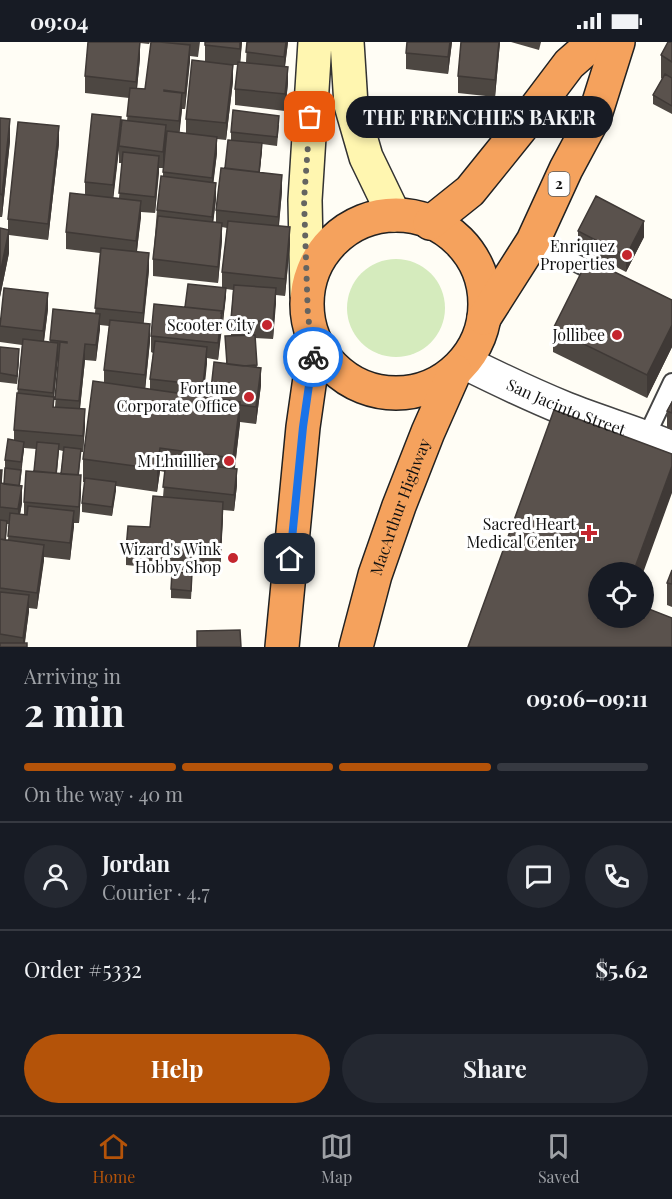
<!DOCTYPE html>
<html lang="en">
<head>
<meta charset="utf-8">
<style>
  body { margin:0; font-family:"Playfair Display",serif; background:#242831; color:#f1f3f6; height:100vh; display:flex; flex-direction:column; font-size:22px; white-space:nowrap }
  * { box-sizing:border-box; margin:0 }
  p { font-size:20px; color:#9ea1a6 }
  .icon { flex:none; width:33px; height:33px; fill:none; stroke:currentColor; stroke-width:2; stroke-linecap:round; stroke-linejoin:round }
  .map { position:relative; height:605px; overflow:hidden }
  .panel { display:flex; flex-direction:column; background:#171b24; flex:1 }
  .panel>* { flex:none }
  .tools { position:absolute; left:588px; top:520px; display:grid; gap:12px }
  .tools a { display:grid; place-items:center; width:66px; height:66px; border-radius:50%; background:#171b24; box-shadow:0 3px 9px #0003; font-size:30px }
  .pin { position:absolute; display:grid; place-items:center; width:51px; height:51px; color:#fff; margin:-26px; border-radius:12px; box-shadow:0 3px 9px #0006 }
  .courier { position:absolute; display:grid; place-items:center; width:60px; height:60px; margin:-30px; border:4px solid #1a73e8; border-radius:50%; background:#fff; color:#222; box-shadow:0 2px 8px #0007 }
  .bubble { position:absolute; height:42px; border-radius:21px; background:#171b24; box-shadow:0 3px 9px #0003; font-size:20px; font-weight:700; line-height:42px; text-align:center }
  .overview em { font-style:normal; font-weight:700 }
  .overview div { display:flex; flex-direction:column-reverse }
  .overview { display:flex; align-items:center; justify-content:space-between; height:102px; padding:0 24px }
  h1 { font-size:39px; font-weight:700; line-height:45px }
  .bar { display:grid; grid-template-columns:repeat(4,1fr); gap:9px 6px; align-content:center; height:72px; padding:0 24px }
  .bar i { height:8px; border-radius:4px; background:#363941 }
  .bar .active { background:#b45309 }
  .bar p { grid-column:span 4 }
  .line { display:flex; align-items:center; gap:15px; padding:0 24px; border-top:2px solid #363941 }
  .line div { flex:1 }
  .round { display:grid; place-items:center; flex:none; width:63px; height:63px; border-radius:32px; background:#242831 }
  .cta { display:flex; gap:12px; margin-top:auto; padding:12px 24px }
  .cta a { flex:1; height:69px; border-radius:36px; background:#b45309; color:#fff; font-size:24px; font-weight:700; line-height:69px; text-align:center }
  .cta a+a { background:#242831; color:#f1f3f6 }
  .status { display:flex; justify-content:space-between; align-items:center; height:42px; padding:0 30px; background:#171b24; direction:ltr }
  .status svg { height:16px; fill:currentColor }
  .menu { display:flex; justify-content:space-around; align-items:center; height:84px; border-top:2px solid #363941; background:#171b24; font-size:16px; color:#9ea1a6 }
  .menu a { display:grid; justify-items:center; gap:3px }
  .menu .active { color:#b45309 }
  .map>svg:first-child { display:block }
</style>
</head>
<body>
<div class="status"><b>09:04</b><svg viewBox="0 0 49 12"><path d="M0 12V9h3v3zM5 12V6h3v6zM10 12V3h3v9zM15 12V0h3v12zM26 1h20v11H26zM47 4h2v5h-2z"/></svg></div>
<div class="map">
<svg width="672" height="605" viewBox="0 0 672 605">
  <rect width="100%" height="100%" fill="#fffdf5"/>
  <path fill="#d5ebbd" d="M347 266a49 49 0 1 1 98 0a49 49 0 1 1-98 0Z"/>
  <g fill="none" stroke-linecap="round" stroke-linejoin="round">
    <g stroke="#444" stroke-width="20">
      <path id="lane" d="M533 199 604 235
        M646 395 672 340"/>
    </g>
    <g stroke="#444" stroke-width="36">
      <g id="street">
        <path id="s1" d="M464 320C498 337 532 353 566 367 601 381 637 391 672 406"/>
      </g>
    </g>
    <g stroke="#333" stroke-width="36">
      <path id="secondary" d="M347 0 351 63 366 115 394 173
        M307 252 305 158 315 0"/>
    </g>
    <g stroke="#222" stroke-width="36">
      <g id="highway">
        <circle cx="396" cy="262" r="89"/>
        <path d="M430 181 470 149 520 87 569 22 594 0"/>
        <path d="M484 276 533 199 566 127 595 73 618 0"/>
        <path d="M282 605 303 385 315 301"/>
        <path id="s2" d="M356 605 375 533 399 464 428 390 455 329"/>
      </g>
    </g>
    <use href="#lane" stroke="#fff" stroke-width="16"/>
    <use href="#street" stroke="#fff" stroke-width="33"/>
    <use href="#secondary" stroke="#fff6b0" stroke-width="33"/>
    <use href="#highway" stroke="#f5a25d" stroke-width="33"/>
  </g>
  <path fill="#4d4742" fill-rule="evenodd" d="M88 0H150L149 2 140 1V16L137 46 145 47 151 0H200L198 15 190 14 185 67H182L179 91H186V77L205 19V0H242L240 20H246L247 0H288L285 25 288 41 285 69 235 63V47L238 23H233V39L226 98 217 97V111L213 141 216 157 213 180H216V168L231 98V90L279 83 277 104 262 102 260 130 282 149 279 184 290 202 285 254 276 253 273 297 255 296 257 326 261 343 256 382 240 380 235 426 237 443 234 469 223 468 220 532 126 523V507L150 485 163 455 165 430 160 429 157 450 116 444 112 474 82 470V461L85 440H83V417L104 341V328L109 284 100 283 96 319 85 318 80 367 85 384 83 410H81L79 433 81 450 79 481H74L70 518 44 515 37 567 29 566 25 601 0 605V428L2 441 4 442 5 427V418L14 398V388L22 303 0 300V280L48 267 44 300H50L53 267 95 271 100 211 66 207V190L85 152V140L121 91 127 79 129 56 85 51V34ZM119 105V121H122L119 156H113ZM159 126H163V135L157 168 153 217V234L218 241 222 198V185L227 186 222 230V246L185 265 151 294V310L153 311 150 337V347H145L150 299 143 282 149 228 137 210 141 170 155 171ZM226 247 233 248 231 277V294H225L227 322 210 355H203L207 316 218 318 222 280H223ZM58 315H59L55 365H54V355ZM24 406 36 407 34 429 24 460V473L20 472 22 461 20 444ZM59 408 63 409 61 432 57 431ZM7 482H9L8 498H6Z
    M452 0 448 32 406 27V11Z
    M500 0 495 55 458 51V34Z
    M511 0H541L539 8Z
    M672 0V72L653 62V53L662 37 661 36V13Z
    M0 76 10 99 2 175H0Z
    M59 101 48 198 9 193V211L0 255V186L8 188V177Z
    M578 189 644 195 626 230 578 205Z
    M672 258V305L647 356 553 310V287Z
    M0 305 19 316 17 342 0 340Z
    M672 360V388L667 386V369Z
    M672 528V565L667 563V541Z
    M192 540 191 557 171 556V547Z"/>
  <path fill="#3f3936" d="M140 0V16L136 57V40Z
    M240 0H242L240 24Z
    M286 0H288L284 31V15Z
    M450 0H452L448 32V15Z
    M499 0H500L495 55V38Z
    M190 3V20L185 67V51Z
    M233 23V39L226 98V81Z
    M288 25V41L285 69V52Z
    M182 51V68L179 96V79Z
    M121 75V91L113 159V143Z
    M10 77V99L2 175V153Z
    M166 83V100L163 126V110Z
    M59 84V101L48 198V182Z
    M217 95V111L212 153V136Z
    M262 101V110L258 142V133Z
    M159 114V131L155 171V155Z
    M282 133V149L278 191V175Z
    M216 141V157L212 191V175Z
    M141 159V176L136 215V199Z
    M644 179V195L626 230V214Z
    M222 181V198L218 241V225Z
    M290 185V202L285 254V237Z
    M9 188V211L0 255V232Z
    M149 211V228L143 288V271Z
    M226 246V255L223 280V271Z
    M276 246V262L273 297V280Z
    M48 251V267L43 305V289Z
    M222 269V286L218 318V301Z
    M100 272V288L96 319V303Z
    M150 282V299L145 349V333Z
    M672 283V305L647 356V333Z
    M58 301V318L54 355V371L53 368V351Z
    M85 302V318L79 375V359Z
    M207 305V322L203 360V343Z
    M19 307V316L17 342V334Z
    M261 326V343L256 382V365Z
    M240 360V382L233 439V416Z
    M85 367V384L83 410V394Z
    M24 400V408L21 428V420Z
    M160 406V429L157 450V427Z
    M672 424V451L643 531H633Z
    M237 427V443L234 469V453Z
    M81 433V450L79 481V465Z
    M116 440V449L112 474V465Z
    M22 444V461L18 484V467Z
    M223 460V477L220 532V515Z
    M74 469V485L70 518V501Z
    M44 503V519L37 567V551Z
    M29 553V570L24 605H23V596Z"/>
  <path fill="#5a524d" stroke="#3f3936" stroke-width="1.5" d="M88 0H140L136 40 85 34Z
    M151 0H160L190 3 185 51 164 48V49L182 51 179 79 127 74 130 46 145 47Z
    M205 0H240V7L205 3Z
    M247 0H286L284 15 246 10Z
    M407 0H450L448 15 406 11Z
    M461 0H499L495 38 458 34Z
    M668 0H672V20L661 13Z
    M192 18 233 23 226 81 186 77Z
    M238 20 288 25 285 52 235 47Z
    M665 32 672 36V64L653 53Z
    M233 68 279 74 277 95 231 90Z
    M92 72 121 75 113 143 85 140Z
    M0 76 10 77 2 153 0 152Z
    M122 78 166 83 163 110 119 104Z
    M18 80 59 84 48 182 8 177Z
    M167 89 217 95 212 136 163 130Z
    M228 98 262 101 259 130 225 126Z
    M123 110 159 114 155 155 119 151Z
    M221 126 282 133 278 175 216 168Z
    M161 134 216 141 212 175 157 168Z
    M70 151 141 159 136 199 66 190Z
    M596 154 644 179 626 214 578 189Z
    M158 174 222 181 218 225 153 217Z
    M228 179 290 185 285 237 222 230Z
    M0 186 9 188 0 232Z
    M101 206 149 211 143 271 95 266Z
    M588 217 672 258V283L647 333 553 287Z
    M188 242 226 246 223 271H221L222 269 185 265Z
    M234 243 276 246 273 280 231 277Z
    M4 246 48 251 43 289 0 284Z
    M154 262 222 269 218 301 151 294Z
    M53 267 100 272 96 303 85 302 79 359 55 357 60 300 67 301V300L50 298Z
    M110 278 150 282 145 333 104 328Z
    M255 293 257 323 243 324 227 322 225 294Z
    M23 297 58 301 53 351 18 347Z
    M155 299 207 305 203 343 150 337Z
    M0 305 19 307 17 334 0 331Z
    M214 320 261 326 256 365 240 363V360L210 356Z
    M93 339 240 360 233 416 160 406 157 427 83 417Z
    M17 351 54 355 53 365 85 367 83 394 14 388Z
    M672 360V371L667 369Z
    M554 368 672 412V424L633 531H598V576H644V565L672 576V605H468Z
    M8 397 24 400 21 420 5 418Z
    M37 400 59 402 56 431 34 429Z
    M64 405 81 407 78 433 61 432Z
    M166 419 237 427 234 453 163 445Z
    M5 426 21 428 19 444 4 442Z
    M0 428H2L1 441H0Z
    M26 429 81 433 79 465 24 460Z
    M85 436 116 440 112 465 82 461Z
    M0 441 22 444 18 467 0 465Z
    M153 454 223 460 220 515 126 507 128 484 150 485Z
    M28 464 74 469 70 501 8 494 10 471 27 473Z
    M0 478 7 479 5 498 0 497Z
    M0 497 44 503 37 551 0 546Z
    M672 528V542L667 541Z
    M172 530 192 531 191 549 171 547Z
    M0 550 29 553 23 596 0 592Z
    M240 588 241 605H197V589Z
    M0 601H27V605H0Z"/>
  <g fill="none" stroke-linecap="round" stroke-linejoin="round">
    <path stroke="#646461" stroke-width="6" stroke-dasharray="0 10.8" d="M310 75 304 158 308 277 315 301 313 315"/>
    <path stroke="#1a73e8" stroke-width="8" d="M290 517 303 385 313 315"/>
  </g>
  <g fill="#c4262e" stroke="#fff" stroke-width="2">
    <circle cx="627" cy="213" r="6"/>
    <circle cx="267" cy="283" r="6"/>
    <circle cx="617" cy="293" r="6"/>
    <circle cx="249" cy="355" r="6"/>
    <circle cx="229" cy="419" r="6"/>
    <path d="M586 482h6v6h6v6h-6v6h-6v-6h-6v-6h6z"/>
    <circle cx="233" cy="516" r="6"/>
  </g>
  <g text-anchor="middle" stroke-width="6" stroke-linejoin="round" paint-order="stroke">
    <rect fill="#fff" stroke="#585858" stroke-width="1.5" x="548.5" y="130" width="21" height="24" rx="4.5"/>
    <g font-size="15" font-weight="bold" fill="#111">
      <text x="559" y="147">2</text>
    </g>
    <g font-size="16" fill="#111" stroke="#fff" text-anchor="end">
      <text x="615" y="210">Enriquez<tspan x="615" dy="18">Properties</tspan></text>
      <text x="255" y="289">Scooter City</text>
      <text x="605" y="299">Jollibee</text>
      <text x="237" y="352">Fortune<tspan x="237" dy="18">Corporate Office</tspan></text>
      <text x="217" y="425">M Lhuillier</text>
      <text x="576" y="488">Sacred Heart<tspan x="576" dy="18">Medical Center</tspan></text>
      <text x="221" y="513">Wizard's Wink<tspan x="221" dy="18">Hobby Shop</tspan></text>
    </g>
    <g font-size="16" fill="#111" stroke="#fff">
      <text dy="6" stroke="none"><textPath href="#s1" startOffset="112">San Jacinto Street</textPath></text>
      <text dy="6" stroke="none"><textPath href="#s2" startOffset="147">MacArthur Highway</textPath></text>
    </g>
  </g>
</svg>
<div class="tools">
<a><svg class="icon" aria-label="locate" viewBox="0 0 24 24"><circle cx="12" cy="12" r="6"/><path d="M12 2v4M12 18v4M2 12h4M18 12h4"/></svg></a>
</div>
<div class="pin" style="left:310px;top:75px;background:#ea580c"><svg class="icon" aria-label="bag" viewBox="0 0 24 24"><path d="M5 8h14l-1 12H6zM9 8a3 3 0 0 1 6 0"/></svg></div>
<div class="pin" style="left:290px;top:517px;background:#1f2937"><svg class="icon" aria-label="home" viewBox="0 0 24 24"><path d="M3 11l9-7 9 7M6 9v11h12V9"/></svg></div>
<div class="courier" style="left:313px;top:315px"><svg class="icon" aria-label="bike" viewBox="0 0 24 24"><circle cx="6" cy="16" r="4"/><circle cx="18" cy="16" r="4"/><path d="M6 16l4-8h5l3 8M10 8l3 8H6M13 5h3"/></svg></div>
<div class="bubble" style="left:346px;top:54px;width:267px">THE FRENCHIES BAKER</div>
</div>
<section class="panel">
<div class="overview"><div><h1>2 min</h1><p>Arriving in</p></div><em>09:06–09:11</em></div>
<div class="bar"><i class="active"></i><i class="active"></i><i class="active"></i><i></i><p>On the way · 40 m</p></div>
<div class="line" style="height:108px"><a class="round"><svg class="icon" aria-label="person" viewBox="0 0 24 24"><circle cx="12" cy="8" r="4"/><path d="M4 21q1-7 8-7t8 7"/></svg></a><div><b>Jordan</b><p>Courier · 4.7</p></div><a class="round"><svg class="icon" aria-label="chat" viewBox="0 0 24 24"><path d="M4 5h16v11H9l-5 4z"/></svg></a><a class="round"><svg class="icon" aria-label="phone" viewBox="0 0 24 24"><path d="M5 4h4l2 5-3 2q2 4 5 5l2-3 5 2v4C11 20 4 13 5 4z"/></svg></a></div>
<div class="line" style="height:78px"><div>Order #5332</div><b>$5.62</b></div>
<div class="cta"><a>Help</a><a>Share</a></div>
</section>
<nav class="menu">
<a class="active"><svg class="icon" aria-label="home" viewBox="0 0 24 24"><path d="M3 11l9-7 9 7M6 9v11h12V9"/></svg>Home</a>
<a><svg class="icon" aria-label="map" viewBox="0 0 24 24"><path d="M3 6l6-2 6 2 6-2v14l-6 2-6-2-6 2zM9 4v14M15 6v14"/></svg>Map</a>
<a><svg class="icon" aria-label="saved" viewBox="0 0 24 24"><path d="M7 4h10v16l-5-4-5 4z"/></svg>Saved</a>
</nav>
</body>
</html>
